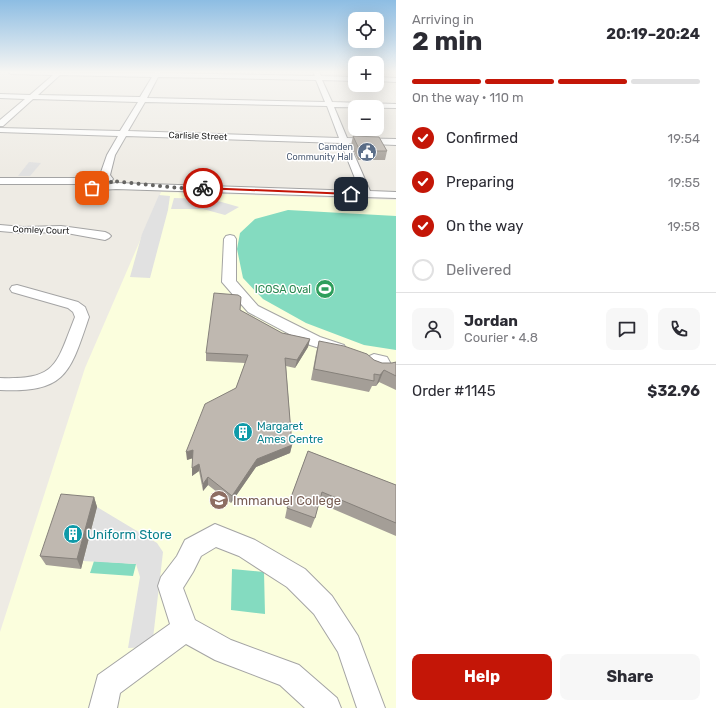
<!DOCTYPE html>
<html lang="en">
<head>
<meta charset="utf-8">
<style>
  body { margin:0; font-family:Rubik,sans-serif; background:#f7f7f7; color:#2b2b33; height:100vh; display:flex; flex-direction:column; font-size:15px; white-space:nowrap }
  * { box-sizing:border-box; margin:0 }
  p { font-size:13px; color:#7c7c81 }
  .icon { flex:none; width:22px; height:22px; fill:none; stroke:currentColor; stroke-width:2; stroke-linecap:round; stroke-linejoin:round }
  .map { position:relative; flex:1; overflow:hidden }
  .drawer { display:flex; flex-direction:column; background:#fff; width:320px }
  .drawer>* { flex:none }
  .controls { position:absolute; left:348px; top:12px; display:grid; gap:8px }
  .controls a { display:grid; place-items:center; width:36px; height:36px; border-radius:8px; background:#fff; box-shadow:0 4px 16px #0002; font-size:20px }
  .pin { position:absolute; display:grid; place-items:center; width:34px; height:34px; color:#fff; margin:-17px; border-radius:8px; box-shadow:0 2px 6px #0006 }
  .courier { position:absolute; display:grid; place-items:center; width:40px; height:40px; margin:-20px; border:3px solid #c41607; border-radius:50%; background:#fff; color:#222; box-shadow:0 1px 5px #0007 }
  .headline em { font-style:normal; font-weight:700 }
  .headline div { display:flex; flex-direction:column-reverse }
  .headline { display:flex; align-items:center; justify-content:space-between; height:68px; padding:0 16px }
  h1 { font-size:26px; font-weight:700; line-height:30px }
  .bar { display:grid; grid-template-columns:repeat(4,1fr); gap:6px 4px; align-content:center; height:48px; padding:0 16px }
  .bar i { height:5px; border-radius:3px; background:#e1e1e2 }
  .bar .current { background:#c41607 }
  .bar p { grid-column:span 4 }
  .line { display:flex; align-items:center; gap:10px; padding:0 16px; border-top:1px solid #e1e1e2 }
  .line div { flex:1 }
  .round { display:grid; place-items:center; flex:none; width:42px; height:42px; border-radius:8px; background:#f7f7f7 }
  ol { padding:0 16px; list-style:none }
  li { display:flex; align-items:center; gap:12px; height:44px }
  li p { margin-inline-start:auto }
  li .icon { padding:4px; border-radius:50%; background:#c41607; color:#fff; stroke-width:4 }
  li:last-child { color:#7c7c81 }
  li i { width:22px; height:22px; border:2px solid #e1e1e2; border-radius:50% }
  .primary-button { display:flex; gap:8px; margin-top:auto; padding:8px 16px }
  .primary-button a { flex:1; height:46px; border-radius:8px; background:#c41607; color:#fff; font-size:16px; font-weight:700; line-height:46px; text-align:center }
  .primary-button a+a { background:#f7f7f7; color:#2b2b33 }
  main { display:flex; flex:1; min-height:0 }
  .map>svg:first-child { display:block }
</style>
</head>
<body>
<main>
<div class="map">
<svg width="396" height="708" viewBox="0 0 396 708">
  <rect width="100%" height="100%" fill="#eeebe4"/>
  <path fill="#fbfedd" d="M161 192 396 200V708H0V632L85 368Z"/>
  <path fill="#84dbc0" d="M288 210 396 216V350L364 345 306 323 263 299 243 278 237 249 240 233 255 219Z
    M94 561 136 564 133 576 90 573Z
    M232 569 264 572 265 614 231 610Z"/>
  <path fill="#e1e1e1" d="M29 162 41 163 30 176H18Z
    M159 195 170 196 168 210 150 278 130 277 142 234Z
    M174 198 211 199 239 207 225 215 203 209H171Z
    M97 507 157 543 163 552 152 647 128 648 140 577 136 564 83 561Z"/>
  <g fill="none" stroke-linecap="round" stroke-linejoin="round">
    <g stroke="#a4a4a4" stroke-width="2">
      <path id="minor" d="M8 72 154 73 155 72H161L160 73 315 76 313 72H319L321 76 355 77V81L322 80 332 102 396 104V108L334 107 347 138 396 139V145L349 143 370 191 396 192V198L116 189 101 190 100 188 101 186 116 183 360 191 341 143 126 136 115 155 110 175 113 179 111 181H105L100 175 107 155 118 136 0 132V128L120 131 138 102 33 99 3 126H0V120L25 99 0 98V94L30 95 53 75 11 74ZM60 75 152 77 140 97 38 95ZM158 77 316 80 325 102 147 98ZM145 102 327 106 339 138 128 131Z
        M377 77 396 78V82L377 81Z
        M0 178H91L96 181 91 184H0Z
        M0 225 23 227 61 226 105 232 109 234 111 236 109 238 105 240 61 232 23 233 0 231Z
        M230 235 234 236 236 239V281L258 306 320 337 344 345 346 349 344 353 338 354 310 345 248 312 222 282 224 239 226 236Z
        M17 285 78 302 85 307 89 317C70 373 66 393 0 390V378C57 380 56 365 75 317L73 312 68 308 12 292 10 289 12 286Z
        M374 354 387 357 392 366C384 380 369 373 363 362L365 358Z
        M215 524 255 540 305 569 332 596 358 636 385 708H357L338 652 314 614 287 587 239 556 216 547 201 556 193 572 183 588 195 620 231 640 299 665 337 698 341 708H305L280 685 215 660 186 644 120 693 117 708H89L98 675 170 624 158 586 161 577 177 556 185 540Z"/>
    </g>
    <use href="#minor" fill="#fff" fill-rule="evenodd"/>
  </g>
  <path fill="#a49e97" d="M353 136 387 151 385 160H358L351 145Z
    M240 310 282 333 310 339 308 347 295 368 286 366 292 445 290 453 256 467 231 503 208 485 203 491 199 471 192 476 193 458 187 460 236 388 245 363 206 361V353Z
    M319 341 382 363H392L396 362V390L379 382 376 386H372L369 392 311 380 316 353Z
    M308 451 396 485V536L319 503 315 518 311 528 285 518 287 508Z
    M94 497 97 507 81 569 46 565 40 556Z"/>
  <path fill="#86817b" d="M310 339 308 347 295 368 297 360Z
    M384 370 379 382 376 386 380 375Z
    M292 445 290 453 256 467 231 503 232 496 257 459Z
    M193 450V458L187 460 186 452Z
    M199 464V471L192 476V468Z
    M208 477V485L203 491V484Z
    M94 497 97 507 81 569 77 559Z"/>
  <path fill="#bfb8b0" stroke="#86817b" d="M353 136 379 137 387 151H360Z
    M214 293 238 295 241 297 240 310 282 333 310 339 297 360 285 358 292 445 257 459 232 496 208 477 203 484 199 464 192 468 193 450 186 452 205 404 236 388 248 355 206 353Z
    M319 341 344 346 367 354 374 360 382 363H392L396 362V376L384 370 380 375 374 374V381L314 369Z
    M308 451 396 485V523L322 492 315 518 287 508Z
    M61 494 94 497 77 559 40 556Z"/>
  <linearGradient id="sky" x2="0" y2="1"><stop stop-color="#8dbde3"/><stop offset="0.42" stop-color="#f7f6f3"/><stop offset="1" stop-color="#f7f6f3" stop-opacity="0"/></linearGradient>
  <rect width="396" height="171" fill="url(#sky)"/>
  <path fill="#c41607" d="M203 187 351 193 353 194 351 195 201 189Z"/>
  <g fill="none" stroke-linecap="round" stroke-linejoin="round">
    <path stroke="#666563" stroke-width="4" stroke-dasharray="0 7.2" d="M92 188H100L111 184V181L179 188H203"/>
  </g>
  <defs>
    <g id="civic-disc" transform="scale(1)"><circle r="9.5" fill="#5c6f8a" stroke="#fff"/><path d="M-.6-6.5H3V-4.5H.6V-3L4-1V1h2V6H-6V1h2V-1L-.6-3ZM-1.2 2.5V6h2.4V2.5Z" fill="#fff"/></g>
    <g id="stadium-disc" transform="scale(1)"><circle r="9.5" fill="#2e9e5b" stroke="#fff"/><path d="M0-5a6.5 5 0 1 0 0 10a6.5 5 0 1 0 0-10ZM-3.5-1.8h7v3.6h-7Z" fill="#fff"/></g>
    <g id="building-disc" transform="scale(1)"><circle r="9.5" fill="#0f9aa8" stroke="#fff"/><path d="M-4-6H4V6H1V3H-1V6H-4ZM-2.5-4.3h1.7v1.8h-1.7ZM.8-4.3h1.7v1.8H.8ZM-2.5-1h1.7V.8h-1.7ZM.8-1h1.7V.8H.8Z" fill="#fff"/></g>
    <g id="school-disc" transform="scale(1)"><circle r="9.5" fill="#8d6e63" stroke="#fff"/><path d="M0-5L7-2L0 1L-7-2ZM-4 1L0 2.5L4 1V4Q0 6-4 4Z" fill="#fff"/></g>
  </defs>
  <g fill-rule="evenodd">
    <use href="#civic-disc" x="367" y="152"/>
    <use href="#stadium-disc" x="325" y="289"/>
    <use href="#building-disc" x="243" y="432"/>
    <use href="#school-disc" x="219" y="500"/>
    <use href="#building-disc" x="73" y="534"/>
  </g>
  <g text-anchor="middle" stroke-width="3" stroke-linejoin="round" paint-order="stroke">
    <g font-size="9" fill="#1d1d1d" stroke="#fff">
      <text transform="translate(198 136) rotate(2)" y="3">Carlisle Street</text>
      <text transform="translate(41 230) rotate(2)" y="3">Comley Court</text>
    </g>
    <g font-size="9" fill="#4e5e75" stroke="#fff" text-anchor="end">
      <text x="353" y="150">Camden<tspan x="353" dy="10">Community Hall</tspan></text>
    </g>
    <g font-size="11" fill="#27864d" stroke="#fff" text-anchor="end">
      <text x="311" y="293">ICOSA Oval</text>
    </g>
    <g font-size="11" fill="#0d838f" stroke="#fff" text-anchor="start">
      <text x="257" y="430">Margaret<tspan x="257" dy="13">Ames Centre</tspan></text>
    </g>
    <g font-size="13" fill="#785e54" stroke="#fff" text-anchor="start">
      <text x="233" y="505">Immanuel College</text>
    </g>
    <g font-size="13" fill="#0d838f" stroke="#fff" text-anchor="start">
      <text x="87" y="539">Uniform Store</text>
    </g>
  </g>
</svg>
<div class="controls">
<a><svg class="icon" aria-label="locate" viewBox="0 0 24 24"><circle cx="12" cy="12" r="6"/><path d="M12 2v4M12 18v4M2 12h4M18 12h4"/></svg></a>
<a>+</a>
<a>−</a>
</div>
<div class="pin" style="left:92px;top:188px;background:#ea580c"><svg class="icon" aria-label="bag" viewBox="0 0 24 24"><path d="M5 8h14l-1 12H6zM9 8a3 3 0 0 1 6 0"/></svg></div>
<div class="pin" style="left:351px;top:194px;background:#1f2937"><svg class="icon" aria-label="home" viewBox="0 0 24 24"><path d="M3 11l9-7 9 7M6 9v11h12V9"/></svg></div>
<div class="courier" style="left:203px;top:188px"><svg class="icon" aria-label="bike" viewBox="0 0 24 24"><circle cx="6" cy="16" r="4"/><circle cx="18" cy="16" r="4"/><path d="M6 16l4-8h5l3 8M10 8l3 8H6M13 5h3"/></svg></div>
</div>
<section class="drawer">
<div class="headline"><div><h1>2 min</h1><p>Arriving in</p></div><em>20:19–20:24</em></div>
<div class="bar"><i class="current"></i><i class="current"></i><i class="current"></i><i></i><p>On the way · 110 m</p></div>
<ol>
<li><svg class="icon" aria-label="check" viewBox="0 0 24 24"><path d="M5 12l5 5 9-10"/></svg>Confirmed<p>19:54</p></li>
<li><svg class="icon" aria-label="check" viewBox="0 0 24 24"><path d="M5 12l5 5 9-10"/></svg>Preparing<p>19:55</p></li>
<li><svg class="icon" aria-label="check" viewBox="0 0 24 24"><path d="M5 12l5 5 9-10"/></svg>On the way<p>19:58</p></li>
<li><i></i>Delivered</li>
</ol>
<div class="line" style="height:72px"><a class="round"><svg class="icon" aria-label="person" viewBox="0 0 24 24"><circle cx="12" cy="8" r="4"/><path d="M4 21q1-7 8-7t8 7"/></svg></a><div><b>Jordan</b><p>Courier · 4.8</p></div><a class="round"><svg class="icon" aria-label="chat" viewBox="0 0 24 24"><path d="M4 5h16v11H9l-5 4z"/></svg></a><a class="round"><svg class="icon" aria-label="phone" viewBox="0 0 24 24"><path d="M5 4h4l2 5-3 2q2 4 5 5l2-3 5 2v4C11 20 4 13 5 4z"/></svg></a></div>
<div class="line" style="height:52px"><div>Order #1145</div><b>$32.96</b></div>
<div class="primary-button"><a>Help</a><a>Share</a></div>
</section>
</main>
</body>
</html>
